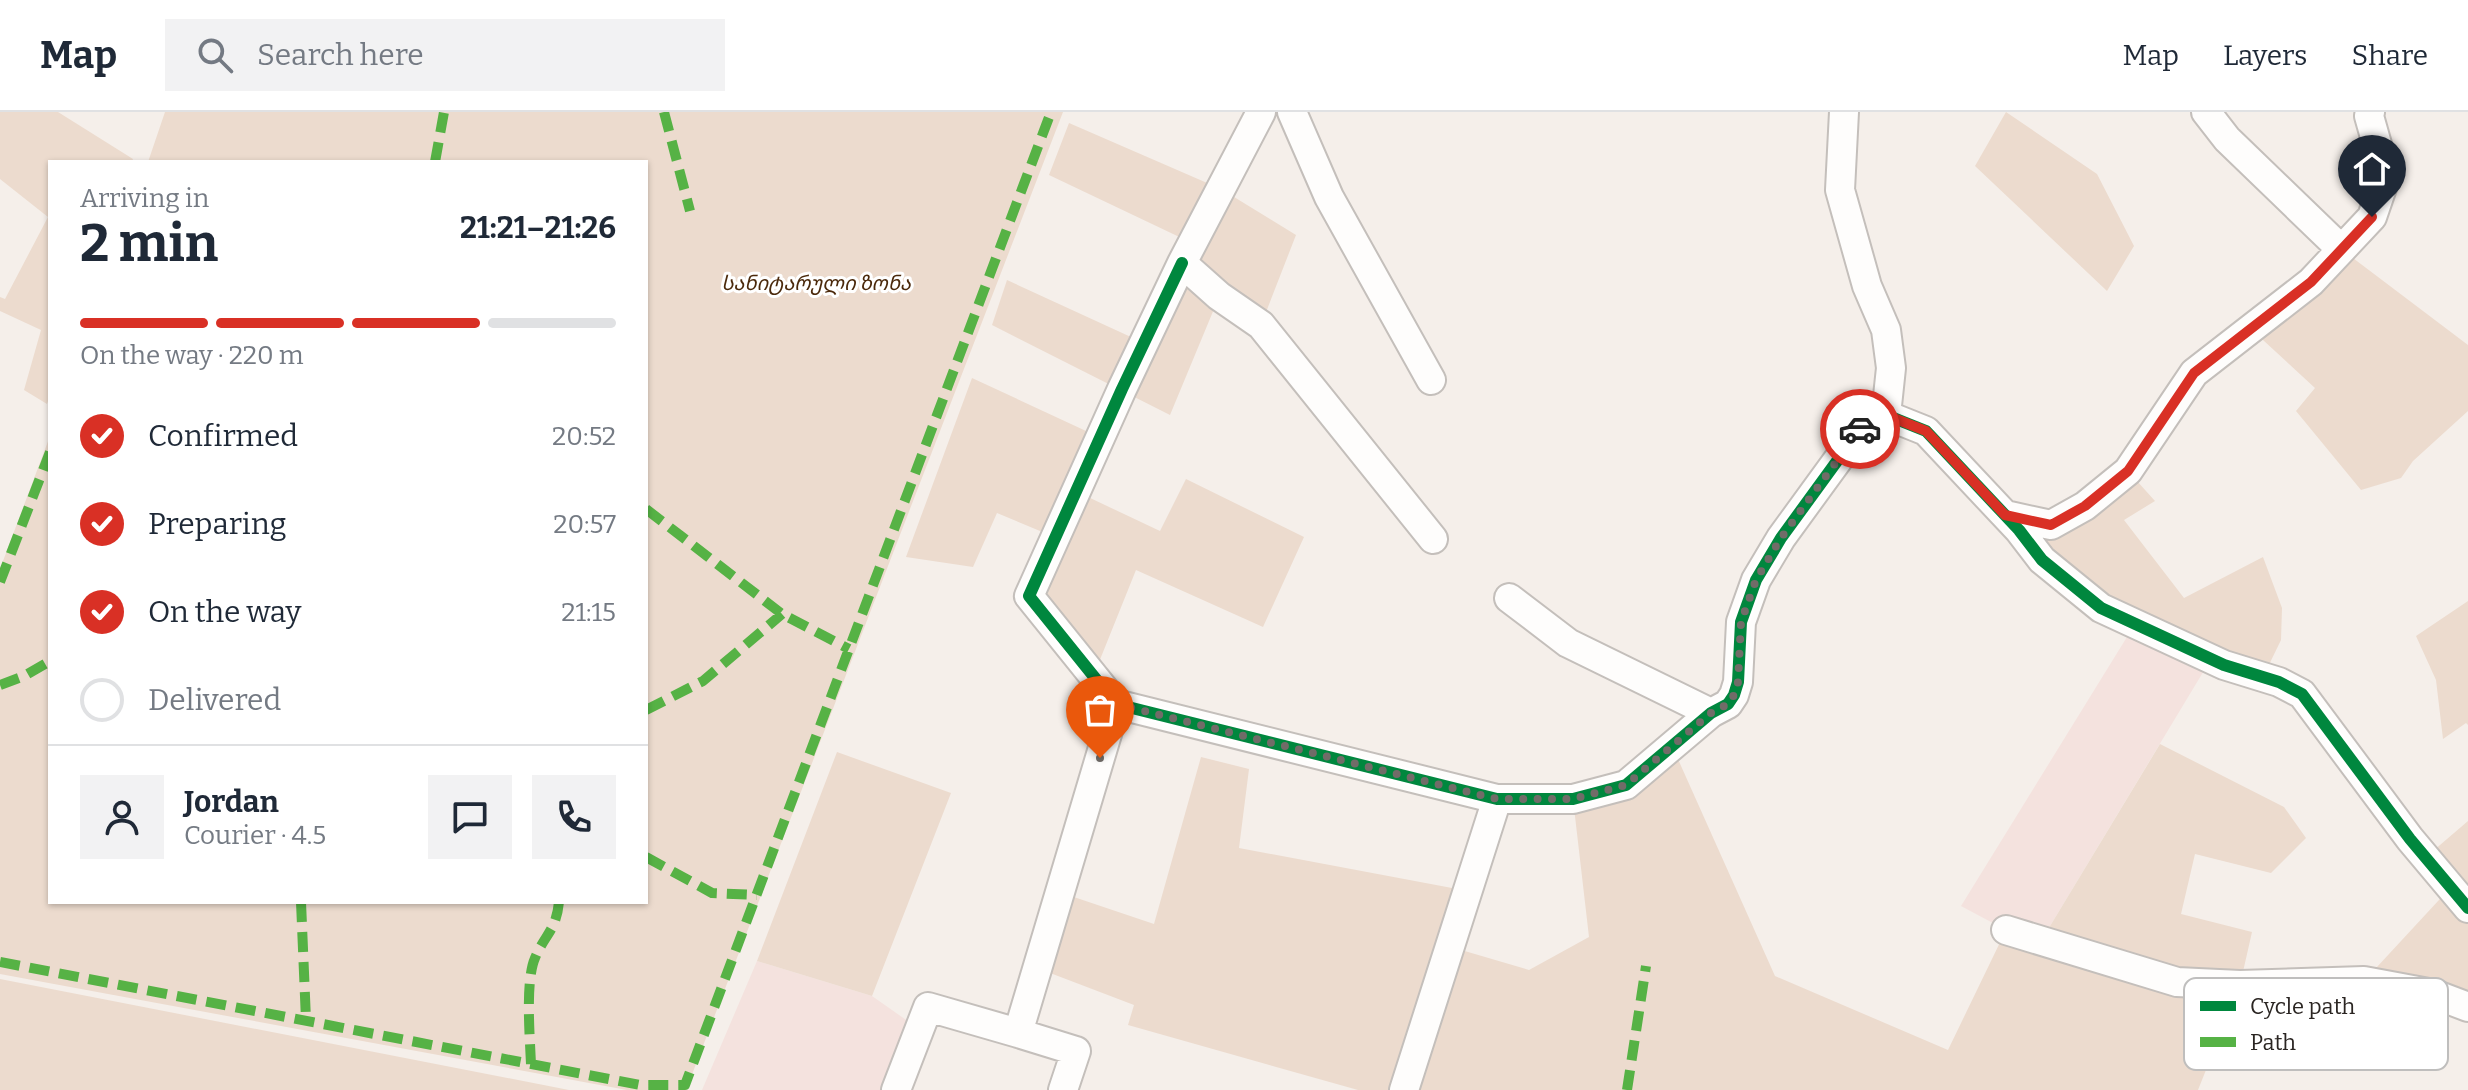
<!DOCTYPE html>
<html lang="en">
<head>
<meta charset="utf-8">
<style>
  body { margin:0; font-family:Bitter,"Noto Sans Georgian",serif; background:#f2f2f3; color:#1f2937; height:100vh; display:flex; flex-direction:column; font-size:30px; white-space:nowrap }
  * { box-sizing:border-box; margin:0 }
  p { font-size:26px; color:#747a83 }
  .icon { flex:none; width:44px; height:44px; fill:none; stroke:currentColor; stroke-width:2; stroke-linecap:round; stroke-linejoin:round }
  .map { position:relative; flex:1; overflow:hidden }
  .sheet { position:absolute; left:48px; top:48px; width:600px; height:744px; display:flex; flex-direction:column; background:#fff; border-radius:0px; box-shadow:0 2px 6px #0004 }
  .sheet>* { flex:none }
  .pin { position:absolute; display:grid; place-items:center; width:68px; height:68px; color:#fff; margin:-82px -34px; border-radius:50% 50% 50% 0; rotate:-45deg; box-shadow:0 0 8px #0007 }
  .pin .icon { rotate:45deg }
  .courier { position:absolute; display:grid; place-items:center; width:80px; height:80px; margin:-40px; border:6px solid #d93025; border-radius:50%; background:#fff; color:#222; box-shadow:0 2px 10px #0007 }
  .overview em { font-style:normal; font-weight:700 }
  .overview div { display:flex; flex-direction:column-reverse }
  .overview { display:flex; align-items:center; justify-content:space-between; height:136px; padding:0 32px }
  h1 { font-size:52px; font-weight:700; line-height:60px }
  .bar { display:grid; grid-template-columns:repeat(4,1fr); gap:12px 8px; align-content:center; height:96px; padding:0 32px }
  .bar i { height:10px; border-radius:6px; background:#e0e1e3 }
  .bar .current { background:#d93025 }
  .bar p { grid-column:span 4 }
  .line { display:flex; align-items:center; gap:20px; padding:0 32px; border-top:2px solid #e0e1e3 }
  .line div { flex:1 }
  .round { display:grid; place-items:center; flex:none; width:84px; height:84px; border-radius:0px; background:#f2f2f3 }
  ol { padding:0 32px; list-style:none }
  li { display:flex; align-items:center; gap:24px; height:88px }
  li p { margin-inline-start:auto }
  li .icon { padding:8px; border-radius:50%; background:#d93025; color:#fff; stroke-width:4 }
  li:last-child { color:#747a83 }
  li i { width:44px; height:44px; border:4px solid #e0e1e3; border-radius:50% }
  header { display:flex; align-items:center; gap:48px; box-sizing:border-box; height:112px; padding:0 40px; background:#fff; border-bottom:2px solid #e0e1e3 }
  header strong { font-size:38px }
  nav { display:flex; gap:44px; margin-inline-start:auto; font-size:28px }
  .search { width:560px; height:72px; background:#f2f2f3; display:flex; align-items:center; gap:20px; box-sizing:border-box; padding:0 28px; border-radius:0px; color:#747a83; font-size:30px }
  .map>svg:first-child { display:block }
</style>
</head>
<body>
<header>
<strong>Map</strong>
<div class="search"><svg class="icon" aria-label="search" viewBox="0 0 24 24"><circle cx="10" cy="10" r="6"/><path d="M15 15l6 6"/></svg>Search here</div>
<nav><a>Map</a><a>Layers</a><a>Share</a></nav>
</header>
<div class="map">
<svg width="2468" height="978" viewBox="0 0 2468 978">
  <rect width="100%" height="100%" fill="#f5efea"/>
  <path fill="#f4e2de" d="M2135 512 2211 547 2041 829 2006 818 1961 794Z
    M757 849 872 884 919 917 896 978H702Z"/>
  <path fill="#ecdbce" d="M0 0H58L133 47 132 50H50V284L47 292 24 278 41 218 0 199V185L5 187 48 105 0 67Z
    M165 0H1063L686 978H627L0 862V457L50 324V790H646V50H148Z
    M2006 0 2097 62 2134 134 2107 179 1975 54Z
    M1069 11 1221 77 1296 123 1261 213 1219 185 1170 303 992 213 1007 168 1144 231 1192 131 1049 63Z
    M2341 137 2468 233V299L2413 349 2401 366 2361 378 2296 299 2315 276 2251 217Z
    M972 266 1099 325 1052 424 997 401 973 455 906 445Z
    M2128 359 2155 389 2124 408 2184 486 2263 445 2282 496 2281 528 2263 565 2101 496 2019 418Z
    M1186 367 1304 425 1263 515 1136 458 1093 565 1038 487 1088 385 1160 419Z
    M2468 489V613L2466 611 2443 627 2436 568 2416 524Z
    M2160 632 2284 695 2306 726 2271 761 2195 742 2181 802 2252 820 2240 873 2198 978H1358L1128 913 1134 893 1037 856 1059 780 1154 812 1201 645 1249 657 1239 736 1468 779 1451 835 1529 858 1589 825 1573 687 1673 636 1775 864 1948 938 2006 818 2041 829Z
    M837 640 951 681 872 884 757 849Z
    M2468 709V895L2364 869 2451 775 2426 745Z
    M0 867 569 978H0Z"/>
  <g fill="none" stroke-linecap="round" stroke-linejoin="round">
    <g stroke="#c4bfbb" stroke-width="32">
      <path id="minor" d="M1261 0 1182 151 1219 184 1261 213 1433 427
        M1292 0 1329 85 1431 268
        M1844 0 1840 78 1867 174 1886 218 1891 256 1886 303
        M2206 0 2227 27 2341 137
        M1182 151 1122 277 1029 484 1116 592 1497 687H1573L1626 673 1711 601 1728 592 1734 583 1738 570 1741 510 1756 468 1781 426 1864 312 1886 303
        M1886 303 1926 319 2019 418 2042 448 2101 496 2224 553 2279 570 2302 582 2410 727 2468 796
        M2005 403 2051 413 2085 394 2128 359 2194 261 2311 170 2372 105 2386 64 2369 4 2370 0
        M1509 486 1568 531 1711 601
        M2006 818 2177 870 2240 873 2364 869 2434 882 2468 895
        M896 978 928 895 1018 921
        M1063 978 1076 939 1018 921 1116 592
        M1404 978 1497 687"/>
    </g>
    <use href="#minor" stroke="#fefdfc" stroke-width="28"/>
    <path stroke="#56b245" stroke-width="10" stroke-dasharray="20 10" stroke-linecap="butt" d="M664 0 690 99
      M435 50 444 0
      M646 397 782 502 849 537
      M0 470 50 340
      M0 573 24 564 50 549
      M646 598 703 569 782 502
      M646 745 712 781 757 783
      M301 790 306 908
      M0 850 640 973H685L1051 0
      M531 952C530 926 525 869 535 846 545 822 556 819 559 790
      M1627 978 1646 854"/>
    <g stroke="#fff" stroke-width="17">
      <path id="cycleway" d="M1182 151 1122 277 1029 484 1116 592 1497 687H1573L1626 673 1711 601 1728 592 1734 583 1738 570 1741 510 1756 468 1781 426 1864 312 1886 303 1926 319 2019 418 2042 448 2101 496 2224 553 2279 570 2302 582 2410 727 2468 796"/>
    </g>
    <use href="#cycleway" stroke="#00873e" stroke-width="12"/>
  </g>
  <g fill="none" stroke-linecap="round" stroke-linejoin="round">
    <path stroke="#716c68" stroke-width="8" stroke-dasharray="0 14.4" d="M1100 646 1116 592 1497 687H1573L1626 673 1711 601 1728 592 1734 583 1738 570 1741 510 1756 468 1781 426 1860 317"/>
    <path stroke="#d93025" stroke-width="10" d="M1860 317 1864 312 1886 303 1926 319 2005 403 2051 413 2085 394 2128 359 2194 261 2311 170 2372 105"/>
  </g>
  <g text-anchor="middle" stroke-width="6" stroke-linejoin="round" paint-order="stroke">
    <g font-size="20" font-style="italic" fill="#4b290b" stroke="#fff">
      <text x="816" y="178">სანიტარული ზონა</text>
    </g>
  </g>
  <rect x="2184" y="866" width="264" height="92" rx="12" fill="#fff" stroke="#bfbebd" stroke-width="2"/>
  <rect x="2200" y="889" width="36" height="10" fill="#00873e"/>
  <rect x="2200" y="925" width="36" height="10" fill="#56b245"/>
  <g font-size="22" fill="#2a2522">
    <text x="2250" y="902">Cycle path</text>
    <text x="2250" y="938">Path</text>
  </g>
</svg>
<div class="pin" style="left:1100px;top:646px;background:#ea580c"><svg class="icon" aria-label="bag" viewBox="0 0 24 24"><path d="M5 8h14l-1 12H6zM9 8a3 3 0 0 1 6 0"/></svg></div>
<div class="pin" style="left:2372px;top:105px;background:#1f2937"><svg class="icon" aria-label="home" viewBox="0 0 24 24"><path d="M3 11l9-7 9 7M6 9v11h12V9"/></svg></div>
<div class="courier" style="left:1860px;top:317px"><svg class="icon" aria-label="car" viewBox="0 0 24 24"><path d="M5 17H2v-5l4-1 3-4h7l3 4 3 1v5h-3M9 17h6M6 11h13"/><circle cx="7" cy="17" r="2"/><circle cx="17" cy="17" r="2"/></svg></div>
<section class="sheet">
<div class="overview"><div><h1>2 min</h1><p>Arriving in</p></div><em>21:21–21:26</em></div>
<div class="bar"><i class="current"></i><i class="current"></i><i class="current"></i><i></i><p>On the way · 220 m</p></div>
<ol>
<li><svg class="icon" aria-label="check" viewBox="0 0 24 24"><path d="M5 12l5 5 9-10"/></svg>Confirmed<p>20:52</p></li>
<li><svg class="icon" aria-label="check" viewBox="0 0 24 24"><path d="M5 12l5 5 9-10"/></svg>Preparing<p>20:57</p></li>
<li><svg class="icon" aria-label="check" viewBox="0 0 24 24"><path d="M5 12l5 5 9-10"/></svg>On the way<p>21:15</p></li>
<li><i></i>Delivered</li>
</ol>
<div class="line" style="height:144px"><a class="round"><svg class="icon" aria-label="person" viewBox="0 0 24 24"><circle cx="12" cy="8" r="4"/><path d="M4 21q1-7 8-7t8 7"/></svg></a><div><b>Jordan</b><p>Courier · 4.5</p></div><a class="round"><svg class="icon" aria-label="chat" viewBox="0 0 24 24"><path d="M4 5h16v11H9l-5 4z"/></svg></a><a class="round"><svg class="icon" aria-label="phone" viewBox="0 0 24 24"><path d="M5 4h4l2 5-3 2q2 4 5 5l2-3 5 2v4C11 20 4 13 5 4z"/></svg></a></div>
</section>
</div>
</body>
</html>
